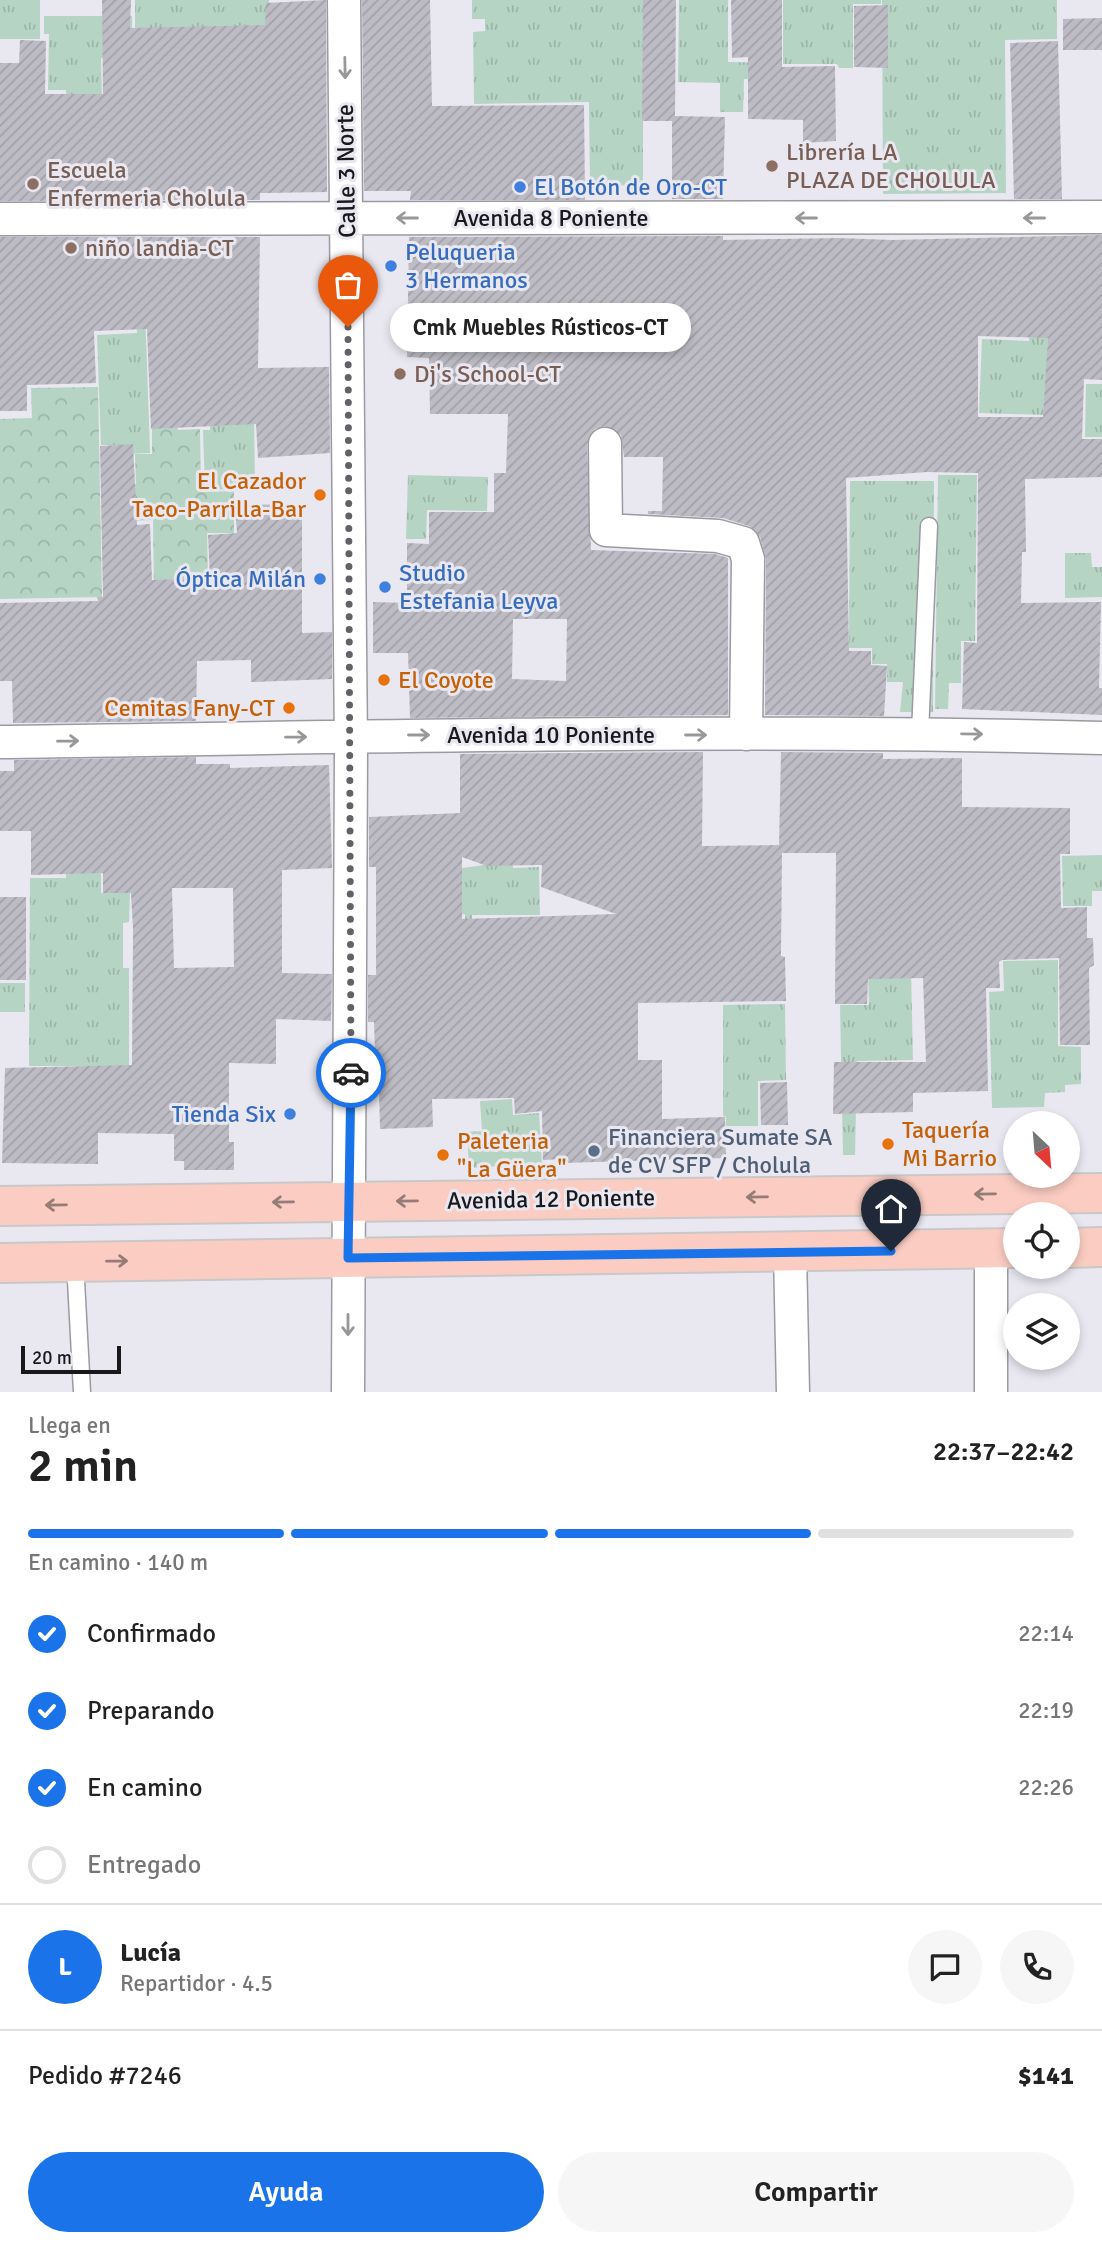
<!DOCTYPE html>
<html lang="es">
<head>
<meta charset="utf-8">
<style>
  body { margin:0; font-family:Signika,sans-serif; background:#f6f6f6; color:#222; height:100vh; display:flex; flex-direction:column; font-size:26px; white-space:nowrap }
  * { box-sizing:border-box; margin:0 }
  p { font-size:23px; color:#767676 }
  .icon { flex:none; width:38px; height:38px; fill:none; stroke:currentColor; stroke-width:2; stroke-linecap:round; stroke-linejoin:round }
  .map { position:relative; height:1392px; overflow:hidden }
  .panel { display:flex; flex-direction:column; background:#fff; flex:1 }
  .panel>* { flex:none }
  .needle { width:46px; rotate:154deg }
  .tools { position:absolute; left:1003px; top:1111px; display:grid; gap:14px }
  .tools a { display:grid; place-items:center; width:77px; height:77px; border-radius:50%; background:#fff; box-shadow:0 4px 10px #0003; font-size:35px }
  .scale { position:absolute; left:21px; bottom:18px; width:100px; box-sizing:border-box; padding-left:7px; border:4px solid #19191c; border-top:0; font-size:19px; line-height:24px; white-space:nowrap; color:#19191c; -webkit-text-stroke:5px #e9e7f0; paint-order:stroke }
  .pin { position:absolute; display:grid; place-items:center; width:60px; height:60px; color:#fff; margin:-72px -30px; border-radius:50% 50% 50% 0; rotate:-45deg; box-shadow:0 0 7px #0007 }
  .pin .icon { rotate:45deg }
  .courier { position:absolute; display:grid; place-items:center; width:70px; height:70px; margin:-35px; border:5px solid #1a73e8; border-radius:50%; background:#fff; color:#222; box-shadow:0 2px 9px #0007 }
  .bubble { position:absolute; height:49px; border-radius:24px; background:#fff; box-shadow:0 4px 10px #0003; font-size:23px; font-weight:600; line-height:49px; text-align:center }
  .head em { font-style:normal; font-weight:600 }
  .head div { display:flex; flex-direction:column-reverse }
  .head { display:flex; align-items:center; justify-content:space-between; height:119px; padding:0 28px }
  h1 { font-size:46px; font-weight:600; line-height:52px }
  .bar { display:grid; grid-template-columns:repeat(4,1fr); gap:10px 7px; align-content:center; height:84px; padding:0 28px }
  .bar i { height:9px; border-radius:5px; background:#e0e0e0 }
  .bar .selected { background:#1a73e8 }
  .bar p { grid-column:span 4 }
  .line { display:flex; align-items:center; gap:18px; padding:0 28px; border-top:2px solid #e0e0e0 }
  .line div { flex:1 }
  .round { display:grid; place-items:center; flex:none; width:74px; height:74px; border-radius:37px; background:#f6f6f6 }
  ol { padding:0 28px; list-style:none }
  li { display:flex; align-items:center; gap:21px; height:77px }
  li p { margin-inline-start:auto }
  li .icon { padding:7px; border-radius:50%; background:#1a73e8; color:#fff; stroke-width:4 }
  li:last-child { color:#767676 }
  li i { width:38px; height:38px; border:4px solid #e0e0e0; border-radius:50% }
  .primary-button { display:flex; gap:14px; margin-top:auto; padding:14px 28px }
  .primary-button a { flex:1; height:80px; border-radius:42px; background:#1a73e8; color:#fff; font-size:28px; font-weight:600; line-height:80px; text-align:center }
  .primary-button a+a { background:#f6f6f6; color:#222 }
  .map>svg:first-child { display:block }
</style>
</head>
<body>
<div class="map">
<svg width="1102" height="1392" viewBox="0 0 1102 1392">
  <defs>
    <pattern id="grass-tufts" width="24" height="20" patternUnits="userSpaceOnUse" patternTransform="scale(1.75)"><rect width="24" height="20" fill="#b6d4c4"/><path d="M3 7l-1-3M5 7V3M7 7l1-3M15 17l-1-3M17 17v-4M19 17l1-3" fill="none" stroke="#9cb5a8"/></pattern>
    <pattern id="forest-crowns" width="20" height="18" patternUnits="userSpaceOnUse" patternTransform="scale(1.75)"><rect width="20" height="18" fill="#b6d4c4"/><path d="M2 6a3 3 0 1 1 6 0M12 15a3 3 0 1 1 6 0" fill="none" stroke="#9cb5a8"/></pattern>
    <pattern id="building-hatch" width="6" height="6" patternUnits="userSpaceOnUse" patternTransform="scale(1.75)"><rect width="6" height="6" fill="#bdbcc4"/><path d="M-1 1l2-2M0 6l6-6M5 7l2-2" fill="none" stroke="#a2a1a8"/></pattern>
  </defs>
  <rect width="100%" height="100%" fill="#e9e7f0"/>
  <path fill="url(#grass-tufts)" d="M0 0H40V39H0Z
    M135 0H269V28L135 45Z
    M472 0H643V185L590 186 589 102 474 104 473 32 485 31V19H472Z
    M679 0H728V62L780 63 773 79H744L743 112H720V83L678 82Z
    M783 0H881V4H853V68H839L837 64H783Z
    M882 0H1057V39L1005 40 1006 193 883 194Z
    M44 16H132V57L101 58 102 99H66V90H48L49 34H44Z
    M1032 264H1051L1045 415 979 413 982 339 1029 341Z
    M136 281 145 308 150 453 126 454 125 445H101L97 335 137 333Z
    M1086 384H1102V437H1085Z
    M254 417 255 488 205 490 203 430H210V418Z
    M408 475 488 477 487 511 427 510 426 539H406Z
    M938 475H977L975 641H961V683H949L948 709H935Z
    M850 481H934L933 712H900L903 682H887V664H872V648H849Z
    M1065 553H1091L1092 567H1102V597L1065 598Z
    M1102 855V891H1092V906H1063L1062 856Z
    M513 861V868L539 867 540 915H472V934L465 933V914H454L462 868Z
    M66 867H101V893H130L129 922 123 923V968H129V1066H29L30 878H66Z
    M1058 960V1046L1081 1047V1084L1065 1085V1092L1045 1093 1044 1107 992 1108 989 992 1004 991 1003 961Z
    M911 970 913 1060 857 1061 855 1155H843L840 1005H869L868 971Z
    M0 983H25V1012H0Z
    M785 1004 786 1080 758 1081V1126H726V1117L723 1116V1005Z
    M512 1099 513 1115 539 1113 542 1164 469 1168 467 1132 482 1131 480 1101Z"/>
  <path fill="url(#forest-crowns)" d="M98 387 102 597 0 599V419L32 418 31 388Z
    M152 421H177L178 430 200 429 201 492 234 491V533H207L208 575 186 576V592H154L153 520 129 521V484H136L135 454H152Z"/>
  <path fill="url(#building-hatch)" fill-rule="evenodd" d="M102 0H131L130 28 265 25 266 3 326 0 327 192 265 193H260V200L0 201V63H19L20 40 46 41 45 94H103Z
    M362 0H430L432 106 584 105 585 200H410L411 191H364Z
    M643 0H676L675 116 725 117 723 199H672V121H642Z
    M731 0H782V67L835 66 836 141 803 143V120L748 119V57L732 58Z
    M888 5V68L854 67V6Z
    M1102 18V50H1063V19Z
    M1058 41 1062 199H1014L1010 43Z
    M1102 235V380L1084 379 1082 439H1102V477L1025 479 1026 552H1022L1021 603 1101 602 1099 688H1102V715L962 709 964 642 977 643 978 473 927 472 846 478 849 651H871V665L887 666 884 716 765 715 766 559 760 537 749 526 723 518 648 514V511H662L663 457H624L621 435 605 426 595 429 587 444 591 550 715 554 728 558V715L410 718 408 653H373V602L407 603V543L429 544V512H494V473H506L508 414H430L429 358 407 357 409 237 723 236V240L838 238 892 240ZM978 336 1048 338 1043 417H978ZM513 619H567L566 681 512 679Z
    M0 237H260L258 368 329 367 330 453 258 458 256 424 151 429 147 329 94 331 96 383 27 385V411H0Z
    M133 444 137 525 150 524 152 580 210 578 208 535 237 533 235 505 302 504V633L332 632V679L251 682V660L197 661 196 721 13 723 12 681H0V603L98 601 97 597H103L100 446Z
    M703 752 702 846 779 845 781 752 883 753V759L962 758V807L1070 808V854H1060L1061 908 1087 907V938H1093L1094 965 1089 968 1090 1045H1060L1059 958 1002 960 999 962 1000 988H986L988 1091 913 1093V1112L833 1114 834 1062H926L923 978 868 979 867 1004H835L836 853H782L781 956 785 957 786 1001 638 1003V1060H662V1119L725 1117 726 1158 563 1163V1159L543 1160 542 1111 515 1114 514 1098 432 1099 433 1127 380 1129 378 1052H375L374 1022H368V975H376V867H369V817L460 813V754ZM462 857 487 866 542 865 541 887 616 914 462 919Z
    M196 757V764H230V768L329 765 332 868 282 870V973L332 974 331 1021 276 1019V1064L229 1063V1142H234V1170H184V1161H174V1134L98 1133V1164L2 1163 5 1068 132 1065 133 929 131 893H103V873L31 875V831H0V771H14V760ZM172 888H233L234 967 174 968Z
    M0 897H26V980H0Z
    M787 1082 788 1125H761L760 1083Z"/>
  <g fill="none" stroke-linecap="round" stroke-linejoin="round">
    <g stroke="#9b9aa2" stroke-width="19">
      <path id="service" d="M920 733 929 526
        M75 1262 82 1392"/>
    </g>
    <g stroke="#9b9aa2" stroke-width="35">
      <path id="minor" d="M344 0 351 749 348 1392
        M0 219 1102 217
        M605 444 606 530 718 536 743 543 748 559 746 734
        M0 742C367 737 735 728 1102 738
        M991 1249V1392
        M790 1253 793 1392"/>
    </g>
    <g stroke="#c8c8c9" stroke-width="42">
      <path id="primary" d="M0 1206 1102 1193
        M1068 1248 1102 1247
        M0 1263 1015 1248"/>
    </g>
    <use href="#service" stroke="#fff" stroke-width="16"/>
    <use href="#minor" stroke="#fff" stroke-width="32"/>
    <use href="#primary" stroke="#fbcdc2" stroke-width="38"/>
  </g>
  <defs><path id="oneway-shaft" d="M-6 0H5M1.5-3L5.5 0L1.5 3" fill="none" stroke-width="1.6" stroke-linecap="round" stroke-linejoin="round" transform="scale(1.75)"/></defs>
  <g stroke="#989899">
    <use href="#oneway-shaft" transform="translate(345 68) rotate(89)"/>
    <use href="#oneway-shaft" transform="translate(407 218) rotate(180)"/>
    <use href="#oneway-shaft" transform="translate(806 218) rotate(180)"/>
    <use href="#oneway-shaft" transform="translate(1034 218) rotate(180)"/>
    <use href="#oneway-shaft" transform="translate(972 734) rotate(1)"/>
    <use href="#oneway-shaft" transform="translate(419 735)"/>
    <use href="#oneway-shaft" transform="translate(696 735)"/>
    <use href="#oneway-shaft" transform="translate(296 737) rotate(-1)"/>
    <use href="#oneway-shaft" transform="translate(68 741) rotate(-1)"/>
    <use href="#oneway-shaft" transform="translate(348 1325) rotate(90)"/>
  </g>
  <g stroke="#957c77">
    <use href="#oneway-shaft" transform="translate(985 1194) rotate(179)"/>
    <use href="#oneway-shaft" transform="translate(757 1197) rotate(179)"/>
    <use href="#oneway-shaft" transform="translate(407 1201) rotate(179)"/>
    <use href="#oneway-shaft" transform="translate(283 1202) rotate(179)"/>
    <use href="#oneway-shaft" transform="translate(56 1205) rotate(179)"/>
    <use href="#oneway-shaft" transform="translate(117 1261) rotate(-1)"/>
  </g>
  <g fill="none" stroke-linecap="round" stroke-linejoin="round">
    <path stroke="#626166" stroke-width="7" stroke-dasharray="0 12.6" d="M348 327 351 1073"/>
    <path stroke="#1a73e8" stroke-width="9" d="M351 1073 348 1258 891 1251"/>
  </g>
  <g fill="#8d6e63" stroke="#e9e7f0" stroke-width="2.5">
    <circle cx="772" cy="166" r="7"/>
    <circle cx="33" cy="184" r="7"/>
    <circle cx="71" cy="248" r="7"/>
    <circle cx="400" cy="374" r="7"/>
  </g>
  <g fill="#3f7fe0" stroke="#e9e7f0" stroke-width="2.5">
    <circle cx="520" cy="187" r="7"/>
    <circle cx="391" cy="266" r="7"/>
    <circle cx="320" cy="579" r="7"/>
    <circle cx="385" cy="587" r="7"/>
    <circle cx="290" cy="1114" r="7"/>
  </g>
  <g fill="#e8710a" stroke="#e9e7f0" stroke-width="2.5">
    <circle cx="320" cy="495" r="7"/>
    <circle cx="384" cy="680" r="7"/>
    <circle cx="289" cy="708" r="7"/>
    <circle cx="888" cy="1144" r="7"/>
    <circle cx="443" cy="1155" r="7"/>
  </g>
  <circle fill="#5c6f8a" stroke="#e9e7f0" stroke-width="2.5" cx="594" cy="1151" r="7"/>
  <g text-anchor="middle" stroke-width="6" stroke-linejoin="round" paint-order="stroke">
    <g font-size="24" fill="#785e54" stroke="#e9e7f0" text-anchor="start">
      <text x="786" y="160">Librería LA<tspan x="786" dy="28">PLAZA DE CHOLULA</tspan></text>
      <text x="47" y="178">Escuela<tspan x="47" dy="28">Enfermeria Cholula</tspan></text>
      <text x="85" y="256">niño landia-CT</text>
      <text x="414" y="382">Dj's School-CT</text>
    </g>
    <g font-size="24" fill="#19191c" stroke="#e9e7f0">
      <text transform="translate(346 171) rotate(-91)" y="8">Calle 3 Norte</text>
      <text x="551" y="226">Avenida 8 Poniente</text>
      <text x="551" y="743">Avenida 10 Poniente</text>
      <text transform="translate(551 1199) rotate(-1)" y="8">Avenida 12 Poniente</text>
    </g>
    <g font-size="24" fill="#366cbe" stroke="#e9e7f0" text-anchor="start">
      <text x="534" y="195">El Botón de Oro-CT</text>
      <text x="405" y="260">Peluqueria<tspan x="405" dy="28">3 Hermanos</tspan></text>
      <text x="399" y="581">Studio<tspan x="399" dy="28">Estefania Leyva</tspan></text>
      <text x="306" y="587" text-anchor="end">Óptica Milán</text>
      <text x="276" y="1122" text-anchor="end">Tienda Six</text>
    </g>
    <g font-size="24" fill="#c56008" stroke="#e9e7f0" text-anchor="start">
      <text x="306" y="489" text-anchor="end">El Cazador<tspan x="306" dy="28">Taco-Parrilla-Bar</tspan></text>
      <text x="398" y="688">El Coyote</text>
      <text x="275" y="716" text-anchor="end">Cemitas Fany-CT</text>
      <text x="902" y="1138">Taquería<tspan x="902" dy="28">Mi Barrio</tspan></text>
      <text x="457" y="1149">Paleteria<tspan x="457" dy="28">"La Güera"</tspan></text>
    </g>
    <g font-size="24" fill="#4e5e75" stroke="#e9e7f0" text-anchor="start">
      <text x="608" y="1145">Financiera Sumate SA<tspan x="608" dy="28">de CV SFP / Cholula</tspan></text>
    </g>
  </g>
</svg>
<div class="tools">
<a><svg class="needle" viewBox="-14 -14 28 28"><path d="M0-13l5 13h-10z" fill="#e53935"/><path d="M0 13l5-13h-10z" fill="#767676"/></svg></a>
<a><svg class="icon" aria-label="locate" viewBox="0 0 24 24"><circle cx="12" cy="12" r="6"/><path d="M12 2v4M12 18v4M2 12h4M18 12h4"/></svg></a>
<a><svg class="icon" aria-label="layers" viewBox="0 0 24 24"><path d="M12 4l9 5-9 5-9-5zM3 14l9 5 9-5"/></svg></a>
</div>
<div class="scale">20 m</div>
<div class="pin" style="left:348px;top:327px;background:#ea580c"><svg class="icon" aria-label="bag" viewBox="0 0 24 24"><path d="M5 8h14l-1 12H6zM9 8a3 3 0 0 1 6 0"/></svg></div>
<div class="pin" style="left:891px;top:1251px;background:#1f2937"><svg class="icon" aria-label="home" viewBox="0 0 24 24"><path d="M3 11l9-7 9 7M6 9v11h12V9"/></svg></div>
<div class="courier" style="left:351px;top:1073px"><svg class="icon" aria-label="car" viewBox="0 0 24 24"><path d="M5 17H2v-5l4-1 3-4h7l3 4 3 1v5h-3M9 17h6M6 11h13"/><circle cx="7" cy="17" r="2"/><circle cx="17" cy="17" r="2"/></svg></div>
<div class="bubble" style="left:390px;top:303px;width:301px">Cmk Muebles Rústicos-CT</div>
</div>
<section class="panel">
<div class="head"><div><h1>2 min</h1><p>Llega en</p></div><em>22:37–22:42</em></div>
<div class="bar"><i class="selected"></i><i class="selected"></i><i class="selected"></i><i></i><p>En camino · 140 m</p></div>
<ol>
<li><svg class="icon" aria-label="check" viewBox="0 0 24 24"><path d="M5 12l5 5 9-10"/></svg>Confirmado<p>22:14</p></li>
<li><svg class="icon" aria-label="check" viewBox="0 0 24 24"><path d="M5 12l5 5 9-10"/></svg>Preparando<p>22:19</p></li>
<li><svg class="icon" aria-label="check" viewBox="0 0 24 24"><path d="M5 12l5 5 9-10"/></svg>En camino<p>22:26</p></li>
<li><i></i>Entregado</li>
</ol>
<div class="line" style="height:126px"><b class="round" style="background:#1a73e8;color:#fff">L</b><div><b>Lucía</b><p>Repartidor · 4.5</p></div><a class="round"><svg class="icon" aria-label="chat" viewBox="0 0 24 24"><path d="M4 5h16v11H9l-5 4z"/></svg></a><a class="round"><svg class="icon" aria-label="phone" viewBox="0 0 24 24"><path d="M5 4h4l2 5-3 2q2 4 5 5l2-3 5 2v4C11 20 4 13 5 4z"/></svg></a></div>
<div class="line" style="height:91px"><div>Pedido #7246</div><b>$141</b></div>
<div class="primary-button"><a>Ayuda</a><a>Compartir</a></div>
</section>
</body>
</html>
